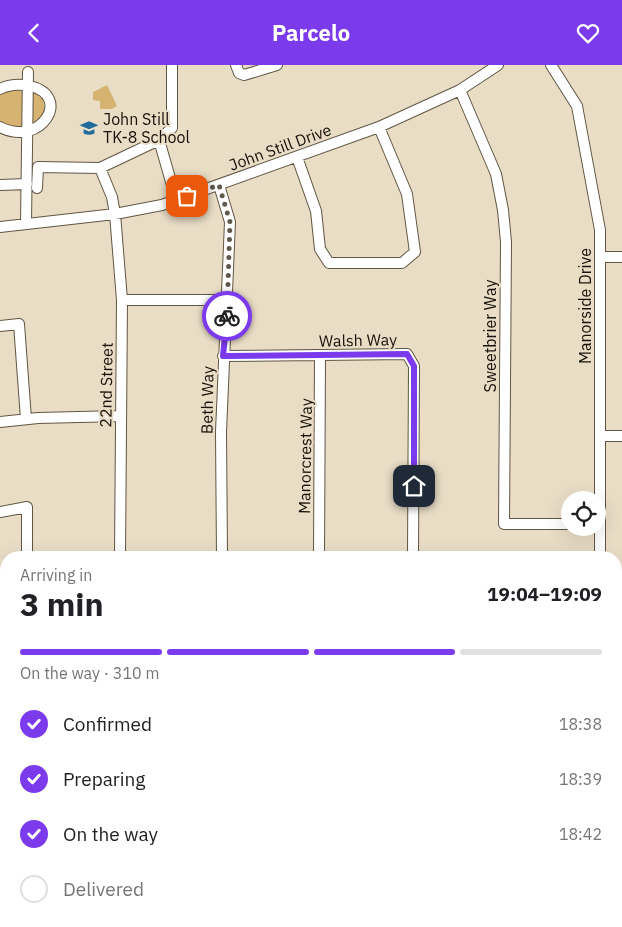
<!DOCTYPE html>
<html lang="en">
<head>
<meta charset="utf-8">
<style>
  body { margin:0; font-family:"IBM Plex Sans",sans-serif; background:#f2f2f2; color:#202124; height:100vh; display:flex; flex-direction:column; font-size:19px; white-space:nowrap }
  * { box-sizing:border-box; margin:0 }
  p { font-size:16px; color:#757577 }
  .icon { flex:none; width:28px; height:28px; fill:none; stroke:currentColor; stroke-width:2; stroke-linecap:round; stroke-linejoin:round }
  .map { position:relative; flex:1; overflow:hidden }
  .side { position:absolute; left:0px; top:486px; width:622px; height:376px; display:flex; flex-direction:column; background:#fff; border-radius:20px 20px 0 0; box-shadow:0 5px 20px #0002 }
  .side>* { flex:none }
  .buttons { position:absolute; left:561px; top:426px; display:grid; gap:10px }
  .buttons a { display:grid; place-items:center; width:45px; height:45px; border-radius:50%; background:#fff; box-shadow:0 5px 20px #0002; font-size:25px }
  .pin { position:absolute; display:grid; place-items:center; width:42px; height:42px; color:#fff; margin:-21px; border-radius:10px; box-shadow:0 2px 8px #0006 }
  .courier { position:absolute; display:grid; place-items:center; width:50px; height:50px; margin:-25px; border:4px solid #7c3aed; border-radius:50%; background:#fff; color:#222; box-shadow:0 1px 6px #0007 }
  .head em { font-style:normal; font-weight:700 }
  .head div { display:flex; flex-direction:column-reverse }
  .head { display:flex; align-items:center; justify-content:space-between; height:85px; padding:0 20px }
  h1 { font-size:32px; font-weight:700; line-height:38px }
  .bar { display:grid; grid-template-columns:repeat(4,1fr); gap:8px 5px; align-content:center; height:60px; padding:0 20px }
  .bar i { height:6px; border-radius:4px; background:#e0e0e0 }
  .bar .active { background:#7c3aed }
  .bar p { grid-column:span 4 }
  ol { padding:0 20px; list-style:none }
  li { display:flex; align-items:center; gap:15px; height:55px }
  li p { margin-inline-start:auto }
  li .icon { padding:5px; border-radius:50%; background:#7c3aed; color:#fff; stroke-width:4 }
  li:last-child { color:#757577 }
  li i { width:28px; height:28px; border:2px solid #e0e0e0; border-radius:50% }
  header { display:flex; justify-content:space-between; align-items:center; height:65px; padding:0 20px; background:#7c3aed; color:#fff; font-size:22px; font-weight:700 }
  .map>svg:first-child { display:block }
</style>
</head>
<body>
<header><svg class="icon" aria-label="back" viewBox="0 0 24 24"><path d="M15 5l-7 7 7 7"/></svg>Parcelo<svg class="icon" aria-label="heart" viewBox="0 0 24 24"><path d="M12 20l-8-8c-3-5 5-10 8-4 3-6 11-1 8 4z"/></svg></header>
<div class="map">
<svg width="622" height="862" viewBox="0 0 622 862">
  <rect width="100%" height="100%" fill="#e9ddc6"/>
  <path fill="#d7b371" d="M107 20 117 41 112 44H100V36L93 35V27Z
    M9 26H21L24 29 22 61H10L0 56V30Z
    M33 27 43 34 45 48 32 60Z"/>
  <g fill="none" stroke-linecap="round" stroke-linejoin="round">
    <g stroke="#615643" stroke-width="12">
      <path id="minor" d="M236 0 239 8 244 10 277 0
        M551 0 577 41 600 165V492
        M0 24C10 19 20 19 30 21 73 31 41 83 0 62
        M460 25 496 109 503 145 506 177 504 459H570
        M159 75 176 134
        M297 92 316 146 320 184 329 198H402L415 187 407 129 379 62
        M100 103 112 132 115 149 122 235 120 492
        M0 120 27 119
        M219 120 230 157 221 367 222 492
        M37 123 38 102 100 103 159 75 172 63V0
        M26 159 28 7
        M0 162 115 149 162 140 379 62 460 25 498 0
        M600 192H622
        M122 235H229
        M0 261 19 259 26 354
        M223 291 407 289 414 301 413 492
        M0 357 38 353 120 351
        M600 371H622
        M0 447 27 442V492
        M319 492 320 291
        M616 804 622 803
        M0 807H6
        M46 856 48 862
        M143 856 146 862
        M320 856V862
        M489 856 491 862
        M589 856V862"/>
    </g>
    <g stroke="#615643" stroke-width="15">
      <path id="major" d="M616 705H622
        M0 706H6"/>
    </g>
    <use href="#minor" stroke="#fff" stroke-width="10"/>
    <use href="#major" stroke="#fff" stroke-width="12"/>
  </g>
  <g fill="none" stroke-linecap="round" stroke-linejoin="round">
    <path stroke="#60584c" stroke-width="5" stroke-dasharray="0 9" d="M187 131 219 120 230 157 227 251"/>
    <path stroke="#7c3aed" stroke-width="6" d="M227 251 223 291 407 289 414 301V421"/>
  </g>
  <defs>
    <g id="school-bare" transform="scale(1.35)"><path d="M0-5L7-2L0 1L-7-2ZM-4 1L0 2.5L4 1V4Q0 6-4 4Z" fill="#206b9e" stroke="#e9ddc6" stroke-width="2.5" paint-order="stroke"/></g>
  </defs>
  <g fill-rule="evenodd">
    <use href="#school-bare" x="89" y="63"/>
  </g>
  <g text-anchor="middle" stroke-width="4" stroke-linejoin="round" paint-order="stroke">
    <g font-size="16" fill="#16110a" stroke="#e9ddc6" text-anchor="start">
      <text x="103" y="60">John Still<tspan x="103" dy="18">TK-8 School</tspan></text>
    </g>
    <g font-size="16" fill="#16110a" stroke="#e9ddc6">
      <text transform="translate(280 82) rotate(-20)" y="6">John Still Drive</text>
      <text transform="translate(585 241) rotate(-90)" y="6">Manorside Drive</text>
      <text transform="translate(490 271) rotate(-90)" y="6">Sweetbrier Way</text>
      <text transform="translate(358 275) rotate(-1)" y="6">Walsh Way</text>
      <text transform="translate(106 320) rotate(-89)" y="6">22nd Street</text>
      <text transform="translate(207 335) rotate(-89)" y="6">Beth Way</text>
      <text transform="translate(305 391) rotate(-89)" y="6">Manorcrest Way</text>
    </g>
  </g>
</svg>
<div class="buttons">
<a><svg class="icon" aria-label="locate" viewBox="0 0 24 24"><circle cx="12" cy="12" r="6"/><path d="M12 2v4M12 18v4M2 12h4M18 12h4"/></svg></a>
</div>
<div class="pin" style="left:187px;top:131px;background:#ea580c"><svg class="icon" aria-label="bag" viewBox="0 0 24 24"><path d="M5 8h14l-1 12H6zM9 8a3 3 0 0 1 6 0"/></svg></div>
<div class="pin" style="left:414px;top:421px;background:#1f2937"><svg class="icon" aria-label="home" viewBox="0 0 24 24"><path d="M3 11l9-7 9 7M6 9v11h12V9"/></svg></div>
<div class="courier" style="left:227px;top:251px"><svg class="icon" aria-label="bike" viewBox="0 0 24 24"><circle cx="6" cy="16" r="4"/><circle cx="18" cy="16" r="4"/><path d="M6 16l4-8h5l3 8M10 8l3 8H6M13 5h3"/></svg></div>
<section class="side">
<div class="head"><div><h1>3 min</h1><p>Arriving in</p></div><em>19:04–19:09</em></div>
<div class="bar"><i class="active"></i><i class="active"></i><i class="active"></i><i></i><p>On the way · 310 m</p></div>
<ol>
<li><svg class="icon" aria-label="check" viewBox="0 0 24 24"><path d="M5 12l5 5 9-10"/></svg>Confirmed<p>18:38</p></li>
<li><svg class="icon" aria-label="check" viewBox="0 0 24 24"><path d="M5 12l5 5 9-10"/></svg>Preparing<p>18:39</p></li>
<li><svg class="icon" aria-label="check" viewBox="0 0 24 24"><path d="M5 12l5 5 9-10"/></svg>On the way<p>18:42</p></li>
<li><i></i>Delivered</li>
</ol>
</section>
</div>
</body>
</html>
